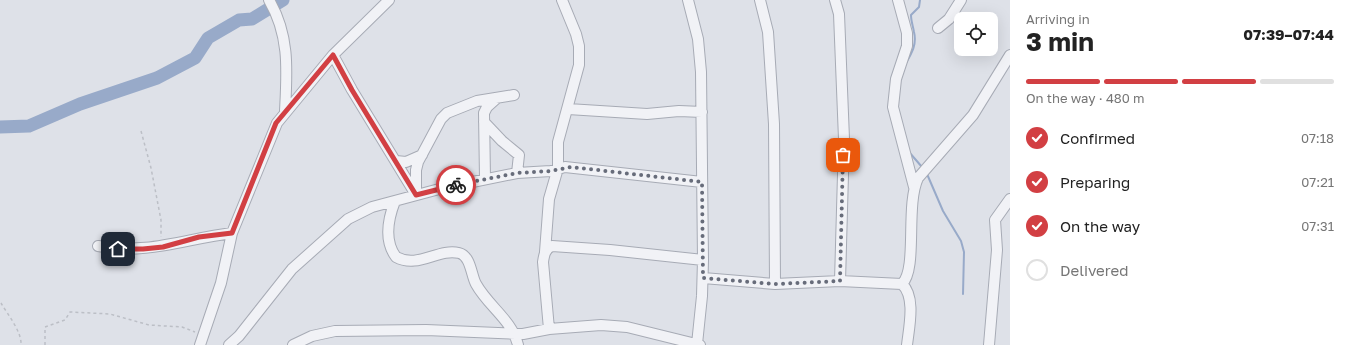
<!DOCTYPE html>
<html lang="en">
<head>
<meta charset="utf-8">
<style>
  body { margin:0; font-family:"Golos Text",sans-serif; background:#f6f6f6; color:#222; height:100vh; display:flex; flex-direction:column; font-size:15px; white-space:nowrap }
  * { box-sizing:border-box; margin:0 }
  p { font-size:13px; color:#767676 }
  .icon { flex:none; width:22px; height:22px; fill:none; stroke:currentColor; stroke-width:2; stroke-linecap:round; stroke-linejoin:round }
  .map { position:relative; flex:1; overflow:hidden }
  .panel { display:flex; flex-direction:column; background:#fff; width:340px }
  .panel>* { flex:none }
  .controls { position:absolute; left:954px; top:12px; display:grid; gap:8px }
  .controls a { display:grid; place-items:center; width:44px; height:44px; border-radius:8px; background:#fff; box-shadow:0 4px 16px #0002; font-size:20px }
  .pin { position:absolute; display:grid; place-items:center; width:34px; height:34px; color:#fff; margin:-17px; border-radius:8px; box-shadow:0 2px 6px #0006 }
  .courier { position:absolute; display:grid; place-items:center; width:40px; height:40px; margin:-20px; border:3px solid #d23f43; border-radius:50%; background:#fff; color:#222; box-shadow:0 1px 5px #0007 }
  .headline em { font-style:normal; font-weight:700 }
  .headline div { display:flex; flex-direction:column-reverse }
  .headline { display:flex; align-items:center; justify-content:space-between; height:68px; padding:0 16px }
  h1 { font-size:26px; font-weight:700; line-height:30px }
  .bar { display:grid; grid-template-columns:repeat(4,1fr); gap:6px 4px; align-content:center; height:48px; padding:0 16px }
  .bar i { height:5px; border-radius:3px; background:#e0e0e0 }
  .bar .selected { background:#d23f43 }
  .bar p { grid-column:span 4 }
  ol { padding:0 16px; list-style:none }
  li { display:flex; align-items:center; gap:12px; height:44px }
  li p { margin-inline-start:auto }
  li .icon { padding:4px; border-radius:50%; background:#d23f43; color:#fff; stroke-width:4 }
  li:last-child { color:#767676 }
  li i { width:22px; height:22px; border:2px solid #e0e0e0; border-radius:50% }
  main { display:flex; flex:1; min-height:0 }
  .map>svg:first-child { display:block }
</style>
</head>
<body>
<main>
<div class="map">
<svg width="1010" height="345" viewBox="0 0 1010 345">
  <rect width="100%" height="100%" fill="#dee1e8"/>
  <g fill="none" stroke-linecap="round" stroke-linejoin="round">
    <path stroke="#98aac9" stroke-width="2" d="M906 63C912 53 917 44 914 32 913 26 911 21 911 15L919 7 920 0
      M909 152 922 167
      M927 174 943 211 961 241 964 252 963 294"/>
    <path stroke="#98aac9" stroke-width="13" d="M0 127 29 126 80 104 157 78 195 58 208 38 239 20 252 19 283 0"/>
    <g stroke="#a7abb5" stroke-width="12">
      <path id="minor" d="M269 0C290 36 287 71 285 111
        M688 0 698 39 701 72 703 260 702 296 697 344
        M760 0 768 32 774 124 775 284
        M835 0 839 14 844 139 840 281
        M898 0 907 33V46L896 79 893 107 914 187
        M938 28 949 19 961 0
        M333 55 352 90 416 195
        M568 109 647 114 679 111 702 112
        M484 122 502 141 519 155 517 173
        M396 161 406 162 422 155
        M485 179 484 113 487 107 497 98
        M416 193V170L418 162 441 119 447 113 477 101 514 95
        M395 201C388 219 384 241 396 257 418 269 438 248 459 253 471 256 471 275 476 284 488 306 512 320 518 345
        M98 246C147 255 184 239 232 233
        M545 252 549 199 558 168V142L579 65V46L576 34 562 0
        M703 278 775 284 840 281 902 284C918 268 905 206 918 178L973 115 1010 55
        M902 284C916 297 909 327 907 345
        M549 329 543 262C544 255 545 249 552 246L610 250 703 260
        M200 345 221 283 232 233 277 123 333 55 389 0
        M229 345 239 336 292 269 348 219 372 207 443 188 517 173 551 171 565 167 702 182
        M293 345 312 336 335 331 426 330 523 334 549 329 601 325 627 327 700 345
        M989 345 997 250 995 220 1010 199"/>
    </g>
    <path stroke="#bcbfc6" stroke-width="1.5" stroke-dasharray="3 3" stroke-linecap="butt" d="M141 131 151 168 161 220V237
      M1 303C8 315 22 332 21 345
      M45 345V327L65 320 70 312 110 314 149 325 182 327 195 332"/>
    <use href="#minor" stroke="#f1f2f6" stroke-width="10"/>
  </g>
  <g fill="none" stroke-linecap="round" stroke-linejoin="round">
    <path stroke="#676c7a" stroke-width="4" stroke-dasharray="0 7.2" d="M456 185 517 173 551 171 571 167 702 182 703 278 775 284 840 281 843 155"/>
    <path stroke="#d23f43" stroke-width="5" d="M118 249H143L163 247 199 237 232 233 276 123 333 55 352 90 416 195 456 185"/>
  </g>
</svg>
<div class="controls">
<a><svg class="icon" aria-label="locate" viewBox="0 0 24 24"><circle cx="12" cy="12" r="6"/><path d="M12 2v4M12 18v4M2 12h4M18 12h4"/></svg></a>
</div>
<div class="pin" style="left:843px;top:155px;background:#ea580c"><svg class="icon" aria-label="bag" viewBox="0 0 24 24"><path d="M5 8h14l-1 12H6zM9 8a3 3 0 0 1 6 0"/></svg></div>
<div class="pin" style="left:118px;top:249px;background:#1f2937"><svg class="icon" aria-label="home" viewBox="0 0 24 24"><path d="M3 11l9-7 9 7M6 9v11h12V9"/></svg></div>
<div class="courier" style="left:456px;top:185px"><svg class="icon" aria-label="bike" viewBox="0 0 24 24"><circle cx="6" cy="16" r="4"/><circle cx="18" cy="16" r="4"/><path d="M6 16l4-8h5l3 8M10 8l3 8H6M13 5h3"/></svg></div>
</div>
<section class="panel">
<div class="headline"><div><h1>3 min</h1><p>Arriving in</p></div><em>07:39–07:44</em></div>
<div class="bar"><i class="selected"></i><i class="selected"></i><i class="selected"></i><i></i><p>On the way · 480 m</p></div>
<ol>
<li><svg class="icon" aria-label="check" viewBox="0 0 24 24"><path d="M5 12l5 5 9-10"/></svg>Confirmed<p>07:18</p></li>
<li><svg class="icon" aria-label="check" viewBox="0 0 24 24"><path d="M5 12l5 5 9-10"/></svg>Preparing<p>07:21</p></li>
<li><svg class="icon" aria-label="check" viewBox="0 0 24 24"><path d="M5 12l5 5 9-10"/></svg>On the way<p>07:31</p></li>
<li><i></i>Delivered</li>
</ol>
</section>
</main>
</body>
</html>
